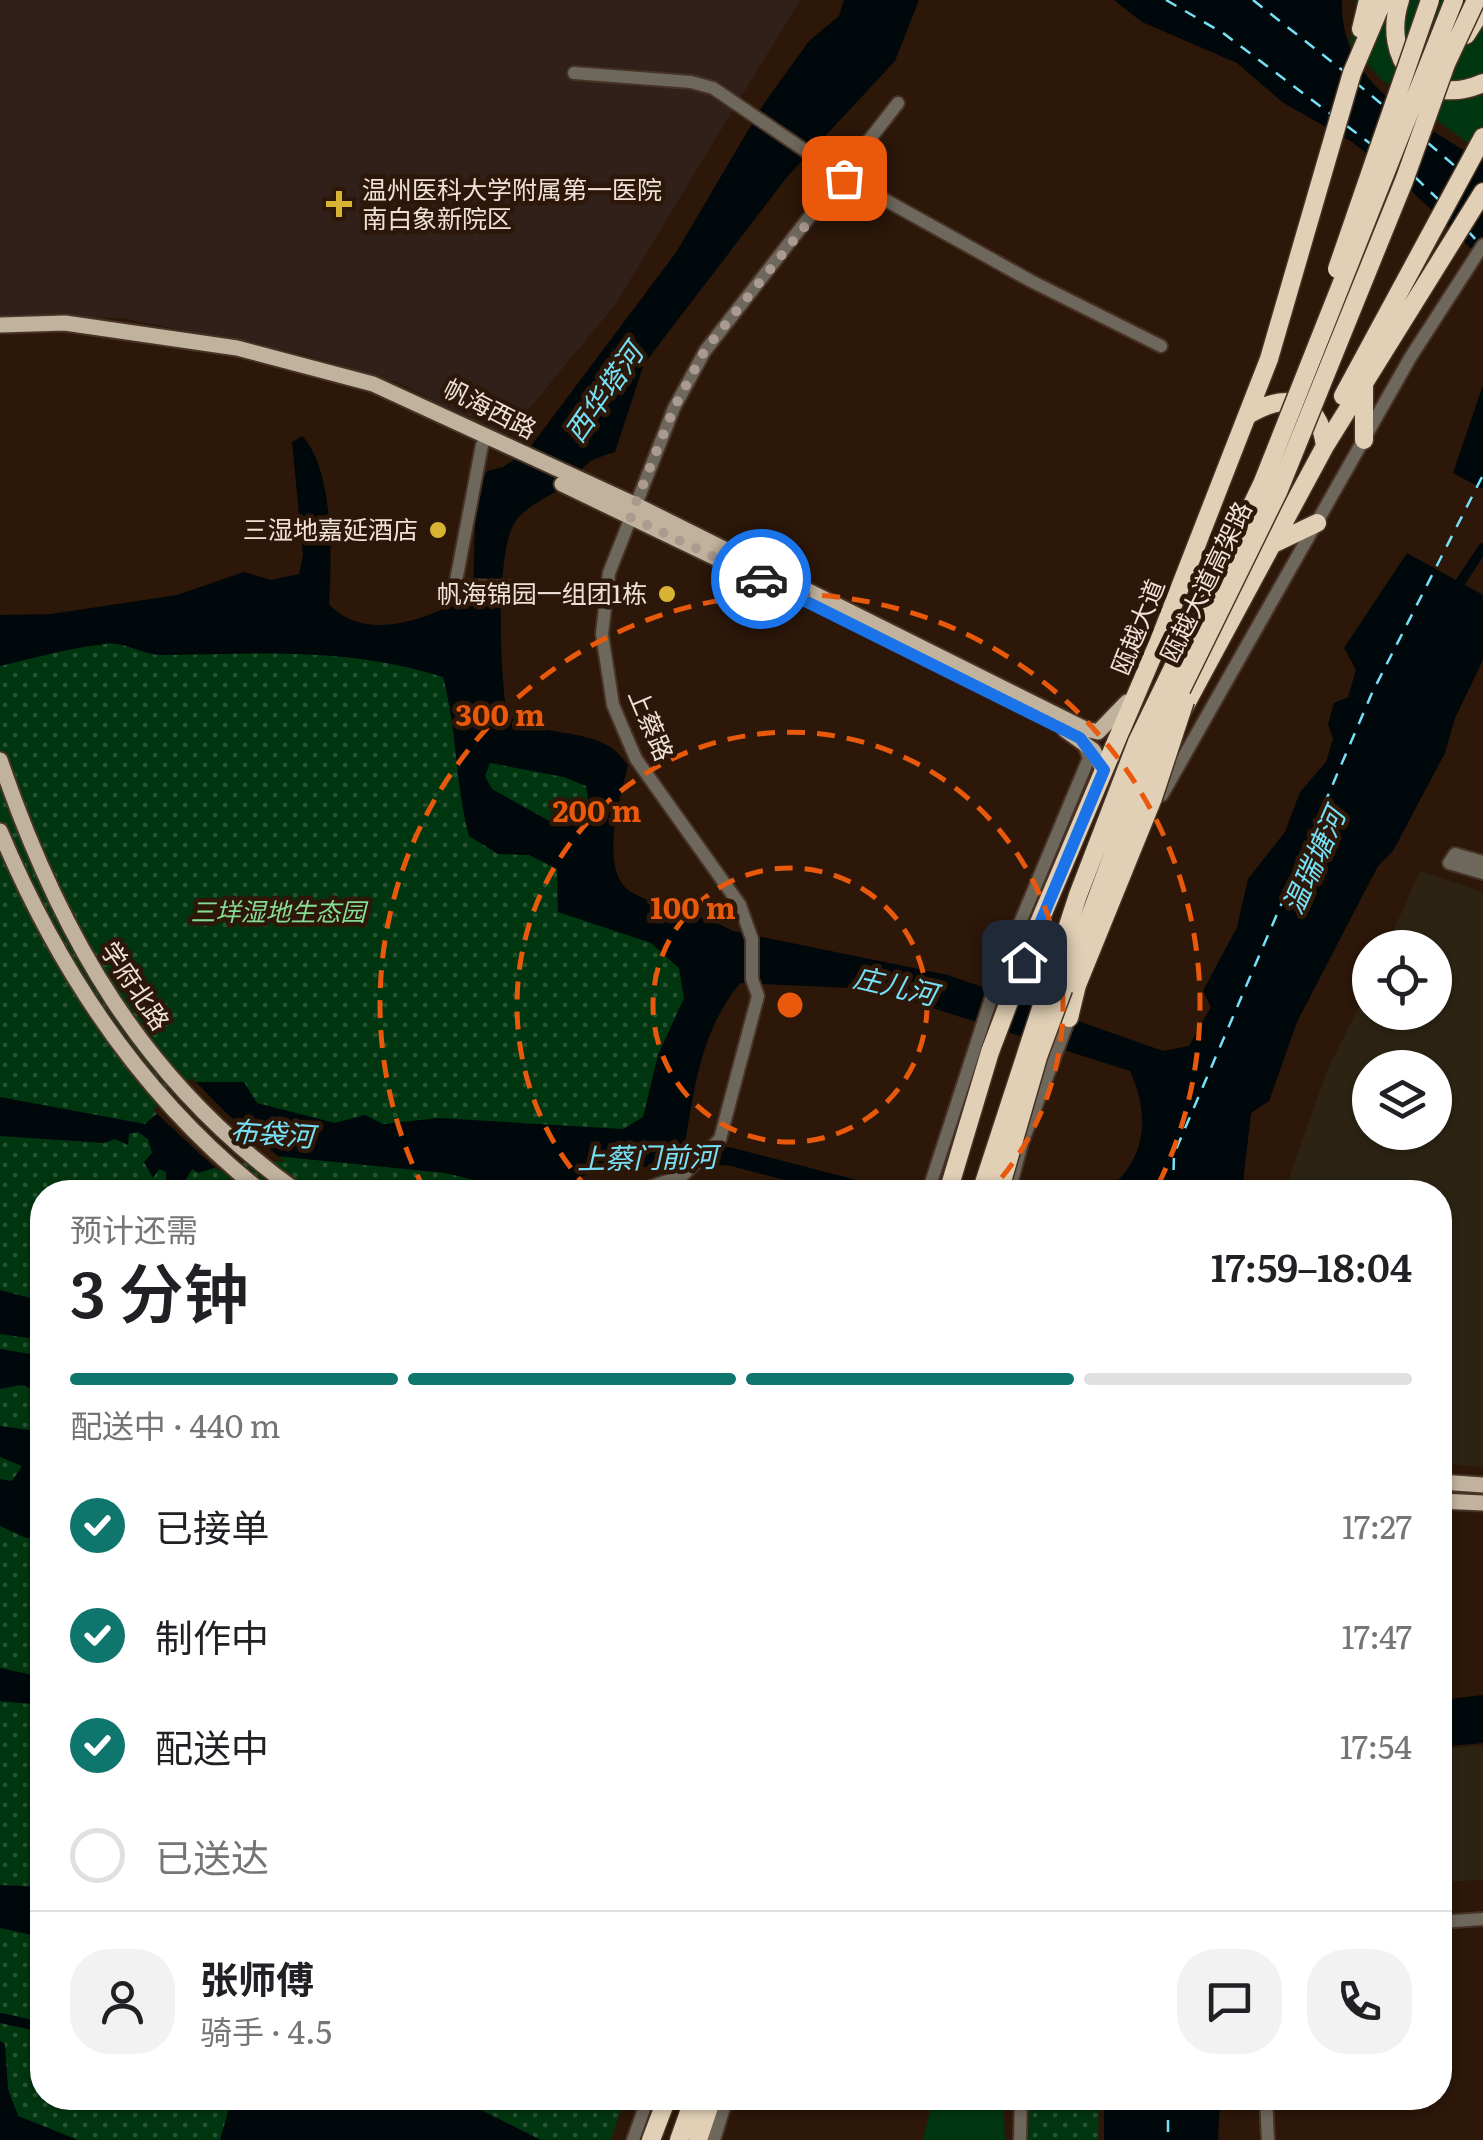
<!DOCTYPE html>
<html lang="zh">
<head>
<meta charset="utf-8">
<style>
  body { margin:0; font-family:Literata,"Noto Sans SC",serif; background:#f2f2f2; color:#202124; height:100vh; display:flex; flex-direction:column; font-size:38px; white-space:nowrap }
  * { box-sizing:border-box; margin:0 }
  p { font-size:32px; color:#757577 }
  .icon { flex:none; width:55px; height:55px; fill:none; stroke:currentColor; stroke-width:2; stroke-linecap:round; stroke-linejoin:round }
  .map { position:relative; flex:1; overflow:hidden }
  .details { position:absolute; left:30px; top:1180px; width:1422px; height:930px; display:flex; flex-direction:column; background:#fff; border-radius:40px; box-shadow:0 2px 8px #0004 }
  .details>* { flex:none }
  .buttons { position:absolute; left:1352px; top:930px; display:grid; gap:20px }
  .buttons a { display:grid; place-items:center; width:100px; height:100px; border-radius:50%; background:#fff; box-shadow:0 2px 8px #0004; font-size:50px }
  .pin { position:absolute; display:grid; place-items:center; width:85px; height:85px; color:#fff; margin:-42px; border-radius:20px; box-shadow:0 5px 15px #0006 }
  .courier { position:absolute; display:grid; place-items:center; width:100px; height:100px; margin:-50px; border:8px solid #1a73e8; border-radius:50%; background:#fff; color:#222; box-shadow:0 2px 12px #0007 }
  .overview em { font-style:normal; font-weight:600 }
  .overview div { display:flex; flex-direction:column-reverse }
  .overview { display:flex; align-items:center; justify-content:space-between; height:170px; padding:0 40px }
  h1 { font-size:65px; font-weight:600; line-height:75px }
  .bar { display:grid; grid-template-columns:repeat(4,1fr); gap:15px 10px; align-content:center; height:120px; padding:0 40px }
  .bar i { height:12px; border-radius:8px; background:#e0e0e0 }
  .bar .on { background:#0f766e }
  .bar p { grid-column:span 4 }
  .line { display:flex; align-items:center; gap:25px; padding:0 40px; border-top:2px solid #e0e0e0 }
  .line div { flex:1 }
  .round { display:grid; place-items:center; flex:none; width:105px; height:105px; border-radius:40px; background:#f2f2f2 }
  ol { padding:0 40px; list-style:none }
  li { display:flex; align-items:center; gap:30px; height:110px }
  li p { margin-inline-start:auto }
  li .icon { padding:10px; border-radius:50%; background:#0f766e; color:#fff; stroke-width:4 }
  li:last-child { color:#757577 }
  li i { width:55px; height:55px; border:5px solid #e0e0e0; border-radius:50% }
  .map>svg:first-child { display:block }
</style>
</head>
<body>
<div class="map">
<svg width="1483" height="2140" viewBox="0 0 1483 2140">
  <defs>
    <pattern id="park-dots" width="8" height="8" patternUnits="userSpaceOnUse" patternTransform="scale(2.5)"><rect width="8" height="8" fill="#00360f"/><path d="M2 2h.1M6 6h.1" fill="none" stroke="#265331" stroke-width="1.8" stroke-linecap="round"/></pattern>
  </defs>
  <rect width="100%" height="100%" fill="#2c1709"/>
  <path fill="#2c2313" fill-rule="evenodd" d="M1420 871 1483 892V1467L1440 1464V1192H1284L1327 1071 1370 984V1012H1435V948L1386 947ZM1370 1068H1435V1132H1370Z
    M1471 1746H1483V1880L1440 1882V1750Z"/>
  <path fill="#311f1a" d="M0 0H800L615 305 505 438 399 383 302 354 121 318 0 317Z"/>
  <path fill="#00360f" d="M1356 0H1483V154L1381 79 1350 44Z
    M933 2098H1003L1005 2140H923Z"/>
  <path fill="url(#park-dots)" d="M0 630 447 638 486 725 598 771 606 898 714 935 672 1140 576 1147 564 1192H42V2098H625L611 2140H0Z
    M1029 2098H1099L1098 2140H1028Z"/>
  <path fill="#01080b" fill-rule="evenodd" d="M844 0H919L895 61 787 177 644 364 615 452C580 462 589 466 565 485 550 497 525 506 515 522 495 554 500 676 507 715 544 741 604 723 628 766 620 796 598 872 631 892 660 909 701 913 733 931L948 975 1163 1051 1189 1046 1211 1007 1203 991 1237 927 1248 879 1285 832 1300 792 1326 762 1333 739 1328 724 1334 703 1348 697 1356 670 1344 648 1407 553 1483 595V660L1455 718 1445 753 1393 851 1378 866 1297 1022 1269 1101 1251 1113 1242 1192H1105C1146 1160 1151 1118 1130 1071L873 989 740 983C699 1033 694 1093 683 1155L606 1164 579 1179 578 1192H487L474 1180 445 1173 255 1154 199 1173 192 1169 180 1190 166 1192V1172L159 1169 153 1178 144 1162 152 1153 148 1139 138 1132 129 1134 128 1145 115 1139 104 1143 0 1136V1097L145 1124 194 1082H244L257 1103 335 1123 365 1115 383 1124 439 1118 623 1129 643 1117 658 1055 684 998 679 968 651 943 558 912 557 869 529 855 498 854 469 836C455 783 457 729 443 677 346 647 264 654 164 655 144 656 124 641 105 644 70 648 34 658 0 666V615L51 614 177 595 244 572 271 580 299 574 303 555 292 442 302 436C334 469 332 559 329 604 365 645 436 618 473 591L476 493 487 471 503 467 528 450 677 251 763 105 809 41 839 16ZM490 763 564 777 586 786 588 800 575 820 551 822 492 789 485 776Z
    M1114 0H1342C1339 85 1420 122 1483 162V260L1396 176 1352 142 1282 102 1237 63 1142 22Z
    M1483 385V489L1453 473Z
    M0 1290 42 1301V1340L0 1334Z
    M0 1349 42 1356V1391L20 1385 0 1389Z
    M0 1426 36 1431 42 1442V1538H26L0 1526V1479L12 1481 22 1466 0 1457Z
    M0 1668 42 1677V1705L0 1701Z
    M1483 1695V1743L1440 1747V1700Z
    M0 1885 42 1887V1937L0 1928Z
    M0 2041 5 2044 8 2089 18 2116 78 2140H0Z
    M232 2098H457L541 2140H220Z
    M1104 2098H1220L1218 2140H1104Z"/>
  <path fill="#2c1709" d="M192 1078 226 1113 285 1162 256 1159 219 1171 202 1156 153 1110Z"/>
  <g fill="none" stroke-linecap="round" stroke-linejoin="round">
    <path stroke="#01080b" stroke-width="10" d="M1453 593 1483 548
      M0 2018 42 2027"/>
    <path stroke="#01080b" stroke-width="18" d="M639 1158 728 1156 867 1192"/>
    <path stroke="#75e0f6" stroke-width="2.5" stroke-dasharray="12 10" stroke-linecap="butt" d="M1166 0 1223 33 1332 115
      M1253 0 1346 73
      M1355 82 1384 106
      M1347 126 1372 145
      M1428 143 1456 167
      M1415 177 1441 202
      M1467 230 1479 243
      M1173 1192 1174 1154 1372 693 1483 475
      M1168 2098V2140"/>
    <g stroke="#473326" stroke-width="16">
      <path id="minor" d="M574 73 691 82 713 88 844 177 1031 281 1161 346
        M488 436 482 445 455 586 509 587
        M1162 795 1410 358 1483 245
        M1483 862 1455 854 1449 863 1483 873
        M635 1192 682 1176 720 1139 758 996 752 979V939L740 905 636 759 613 705 602 634 609 573 674 408 705 351 898 103
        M928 1192 1001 968 1089 758 1084 745
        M1009 1192 1022 1143 1072 1011
        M1440 1922 1483 1919
        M1266 2098 1268 2140
        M633 2140 648 2098
        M714 2140 727 2098
        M1020 2140 1021 2098"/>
    </g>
    <g stroke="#473326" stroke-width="19">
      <path id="major" d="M0 325 65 323 237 348 373 384 634 504 1085 729 1098 732 1127 702
        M562 484 780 589
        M1065 730 1093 750 1104 771
        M0 760C60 936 143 1082 298 1192
        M0 831C59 972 142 1097 262 1192
        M1440 1482 1483 1485
        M1440 1501 1483 1503"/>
    </g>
    <g stroke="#473326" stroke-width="21">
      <path id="highway" d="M1400 0C1381 58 1422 110 1483 83
        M1361 29 1368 0
        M1466 35 1483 8
        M1343 396 1483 137
        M1248 415C1286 392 1319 398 1325 446
        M1364 440V386
        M1269 546 1317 523
        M1180 715 1325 446 1483 192
        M1069 1018 1077 985
        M948 1192 990 1052 1038 925 1159 641 1269 359 1352 73 1383 0
        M651 2140 667 2098
        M679 2140 694 2098
        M698 2140 712 2098"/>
    </g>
    <use href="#minor" stroke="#6e675c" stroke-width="12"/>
    <use href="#major" stroke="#c0b29c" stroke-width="15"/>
    <use href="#highway" stroke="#e1d0b5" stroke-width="18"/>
    <g stroke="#473326" stroke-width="21" stroke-linecap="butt">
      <path id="highway-bridge" d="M1337 269 1430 0
        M1077 985 1153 798 1185 701
        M981 1192 1078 895 1137 742 1262 484 1454 0
        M999 1192 1038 1057 1152 749 1278 492 1404 181 1446 64 1476 0"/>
    </g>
    <use href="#highway-bridge" stroke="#e1d0b5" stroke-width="18"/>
  </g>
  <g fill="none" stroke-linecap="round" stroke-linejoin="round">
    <path stroke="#ab9a90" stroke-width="10" stroke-dasharray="0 18" d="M761 579 630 517 674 408 705 350 844 178"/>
    <path stroke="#1a73e8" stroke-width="12" d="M761 579 1080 738 1104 770 1024 962"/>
  </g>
  <g fill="none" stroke="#e8590c" stroke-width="5" stroke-dasharray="18 12">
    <circle cx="790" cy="1005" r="137"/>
    <path d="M590 1191A273 273 0 1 1 990 1191"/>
    <path d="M425 1191A410 410 0 1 1 1155 1191"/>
  </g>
  <g fill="#d9b334" stroke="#2c1709" stroke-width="4">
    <path d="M334 189h10v10h10v10h-10v10h-10v-10h-10v-10h10z"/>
    <circle cx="438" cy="530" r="10"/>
    <circle cx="667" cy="594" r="10"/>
  </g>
  <g text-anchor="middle" stroke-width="9" stroke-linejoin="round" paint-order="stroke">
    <g font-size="25" fill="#f0e1d8" stroke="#2c1709" text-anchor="end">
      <text x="362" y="199" text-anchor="start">温州医科大学附属第一医院<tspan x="362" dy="29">南白象新院区</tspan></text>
      <text x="418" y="539">三湿地嘉延酒店</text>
      <text x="647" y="603">帆海锦园一组团1栋</text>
    </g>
    <g font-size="25" fill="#f0e1d8" stroke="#2c1709">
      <text transform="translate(490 409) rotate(27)" y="9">帆海西路</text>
      <text transform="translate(1206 582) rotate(-64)" y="9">瓯越大道高架路</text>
      <text transform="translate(1138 627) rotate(-68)" y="9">瓯越大道</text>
      <text transform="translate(651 725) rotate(67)" y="9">上蔡路</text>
      <text transform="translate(135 986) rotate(56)" y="9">学府北路</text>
    </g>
    <g font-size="25" font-style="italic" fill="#87dc95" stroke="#2c1709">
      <text x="278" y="921">三垟湿地生态园</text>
    </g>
    <g font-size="28" font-style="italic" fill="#75e0f6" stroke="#2c1709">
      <text transform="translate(604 393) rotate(-55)" y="10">西华塔河</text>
      <text transform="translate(1314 861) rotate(-66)" y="10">温瑞塘河</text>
      <text transform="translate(895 986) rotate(13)" y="10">庄儿河</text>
      <text transform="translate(272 1134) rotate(4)" y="10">布袋河</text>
      <text transform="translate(647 1158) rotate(-1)" y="10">上蔡门前河</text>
    </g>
  </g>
  <circle cx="790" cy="1005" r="15" fill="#e8590c" stroke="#2c1709" stroke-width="5"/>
  <g font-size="30" text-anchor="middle" font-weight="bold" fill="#e8590c" stroke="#2c1709" stroke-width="9" stroke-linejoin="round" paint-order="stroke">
    <text x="500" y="726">300 m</text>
    <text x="597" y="822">200 m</text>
    <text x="693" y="919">100 m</text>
  </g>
</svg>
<div class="buttons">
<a><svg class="icon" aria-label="locate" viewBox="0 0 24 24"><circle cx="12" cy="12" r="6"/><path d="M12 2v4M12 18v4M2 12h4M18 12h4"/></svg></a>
<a><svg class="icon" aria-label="layers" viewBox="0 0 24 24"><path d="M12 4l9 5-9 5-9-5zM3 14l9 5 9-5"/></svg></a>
</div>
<div class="pin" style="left:844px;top:178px;background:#ea580c"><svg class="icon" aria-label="bag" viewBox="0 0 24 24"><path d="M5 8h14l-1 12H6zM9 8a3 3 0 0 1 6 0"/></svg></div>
<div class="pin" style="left:1024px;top:962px;background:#1f2937"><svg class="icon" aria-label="home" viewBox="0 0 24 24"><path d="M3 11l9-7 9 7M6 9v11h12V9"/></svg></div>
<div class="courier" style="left:761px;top:579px"><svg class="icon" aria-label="car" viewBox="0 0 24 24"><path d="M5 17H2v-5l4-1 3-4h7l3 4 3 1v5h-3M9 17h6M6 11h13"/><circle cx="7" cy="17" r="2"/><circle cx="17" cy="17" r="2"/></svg></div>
<section class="details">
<div class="overview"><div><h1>3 分钟</h1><p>预计还需</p></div><em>17:59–18:04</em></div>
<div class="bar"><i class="on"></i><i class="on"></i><i class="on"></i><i></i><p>配送中 · 440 m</p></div>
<ol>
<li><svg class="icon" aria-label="check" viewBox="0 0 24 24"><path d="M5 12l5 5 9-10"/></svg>已接单<p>17:27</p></li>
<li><svg class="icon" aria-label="check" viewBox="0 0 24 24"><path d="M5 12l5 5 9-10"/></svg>制作中<p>17:47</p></li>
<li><svg class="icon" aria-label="check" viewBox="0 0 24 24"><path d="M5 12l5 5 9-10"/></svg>配送中<p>17:54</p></li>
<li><i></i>已送达</li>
</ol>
<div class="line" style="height:180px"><a class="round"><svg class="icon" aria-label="person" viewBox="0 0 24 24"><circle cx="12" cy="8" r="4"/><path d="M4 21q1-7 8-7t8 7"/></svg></a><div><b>张师傅</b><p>骑手 · 4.5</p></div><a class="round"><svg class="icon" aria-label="chat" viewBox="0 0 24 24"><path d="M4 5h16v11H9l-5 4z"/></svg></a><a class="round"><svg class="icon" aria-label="phone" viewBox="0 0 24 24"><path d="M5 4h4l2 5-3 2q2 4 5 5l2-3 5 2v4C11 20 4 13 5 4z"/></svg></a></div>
</section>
</div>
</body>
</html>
